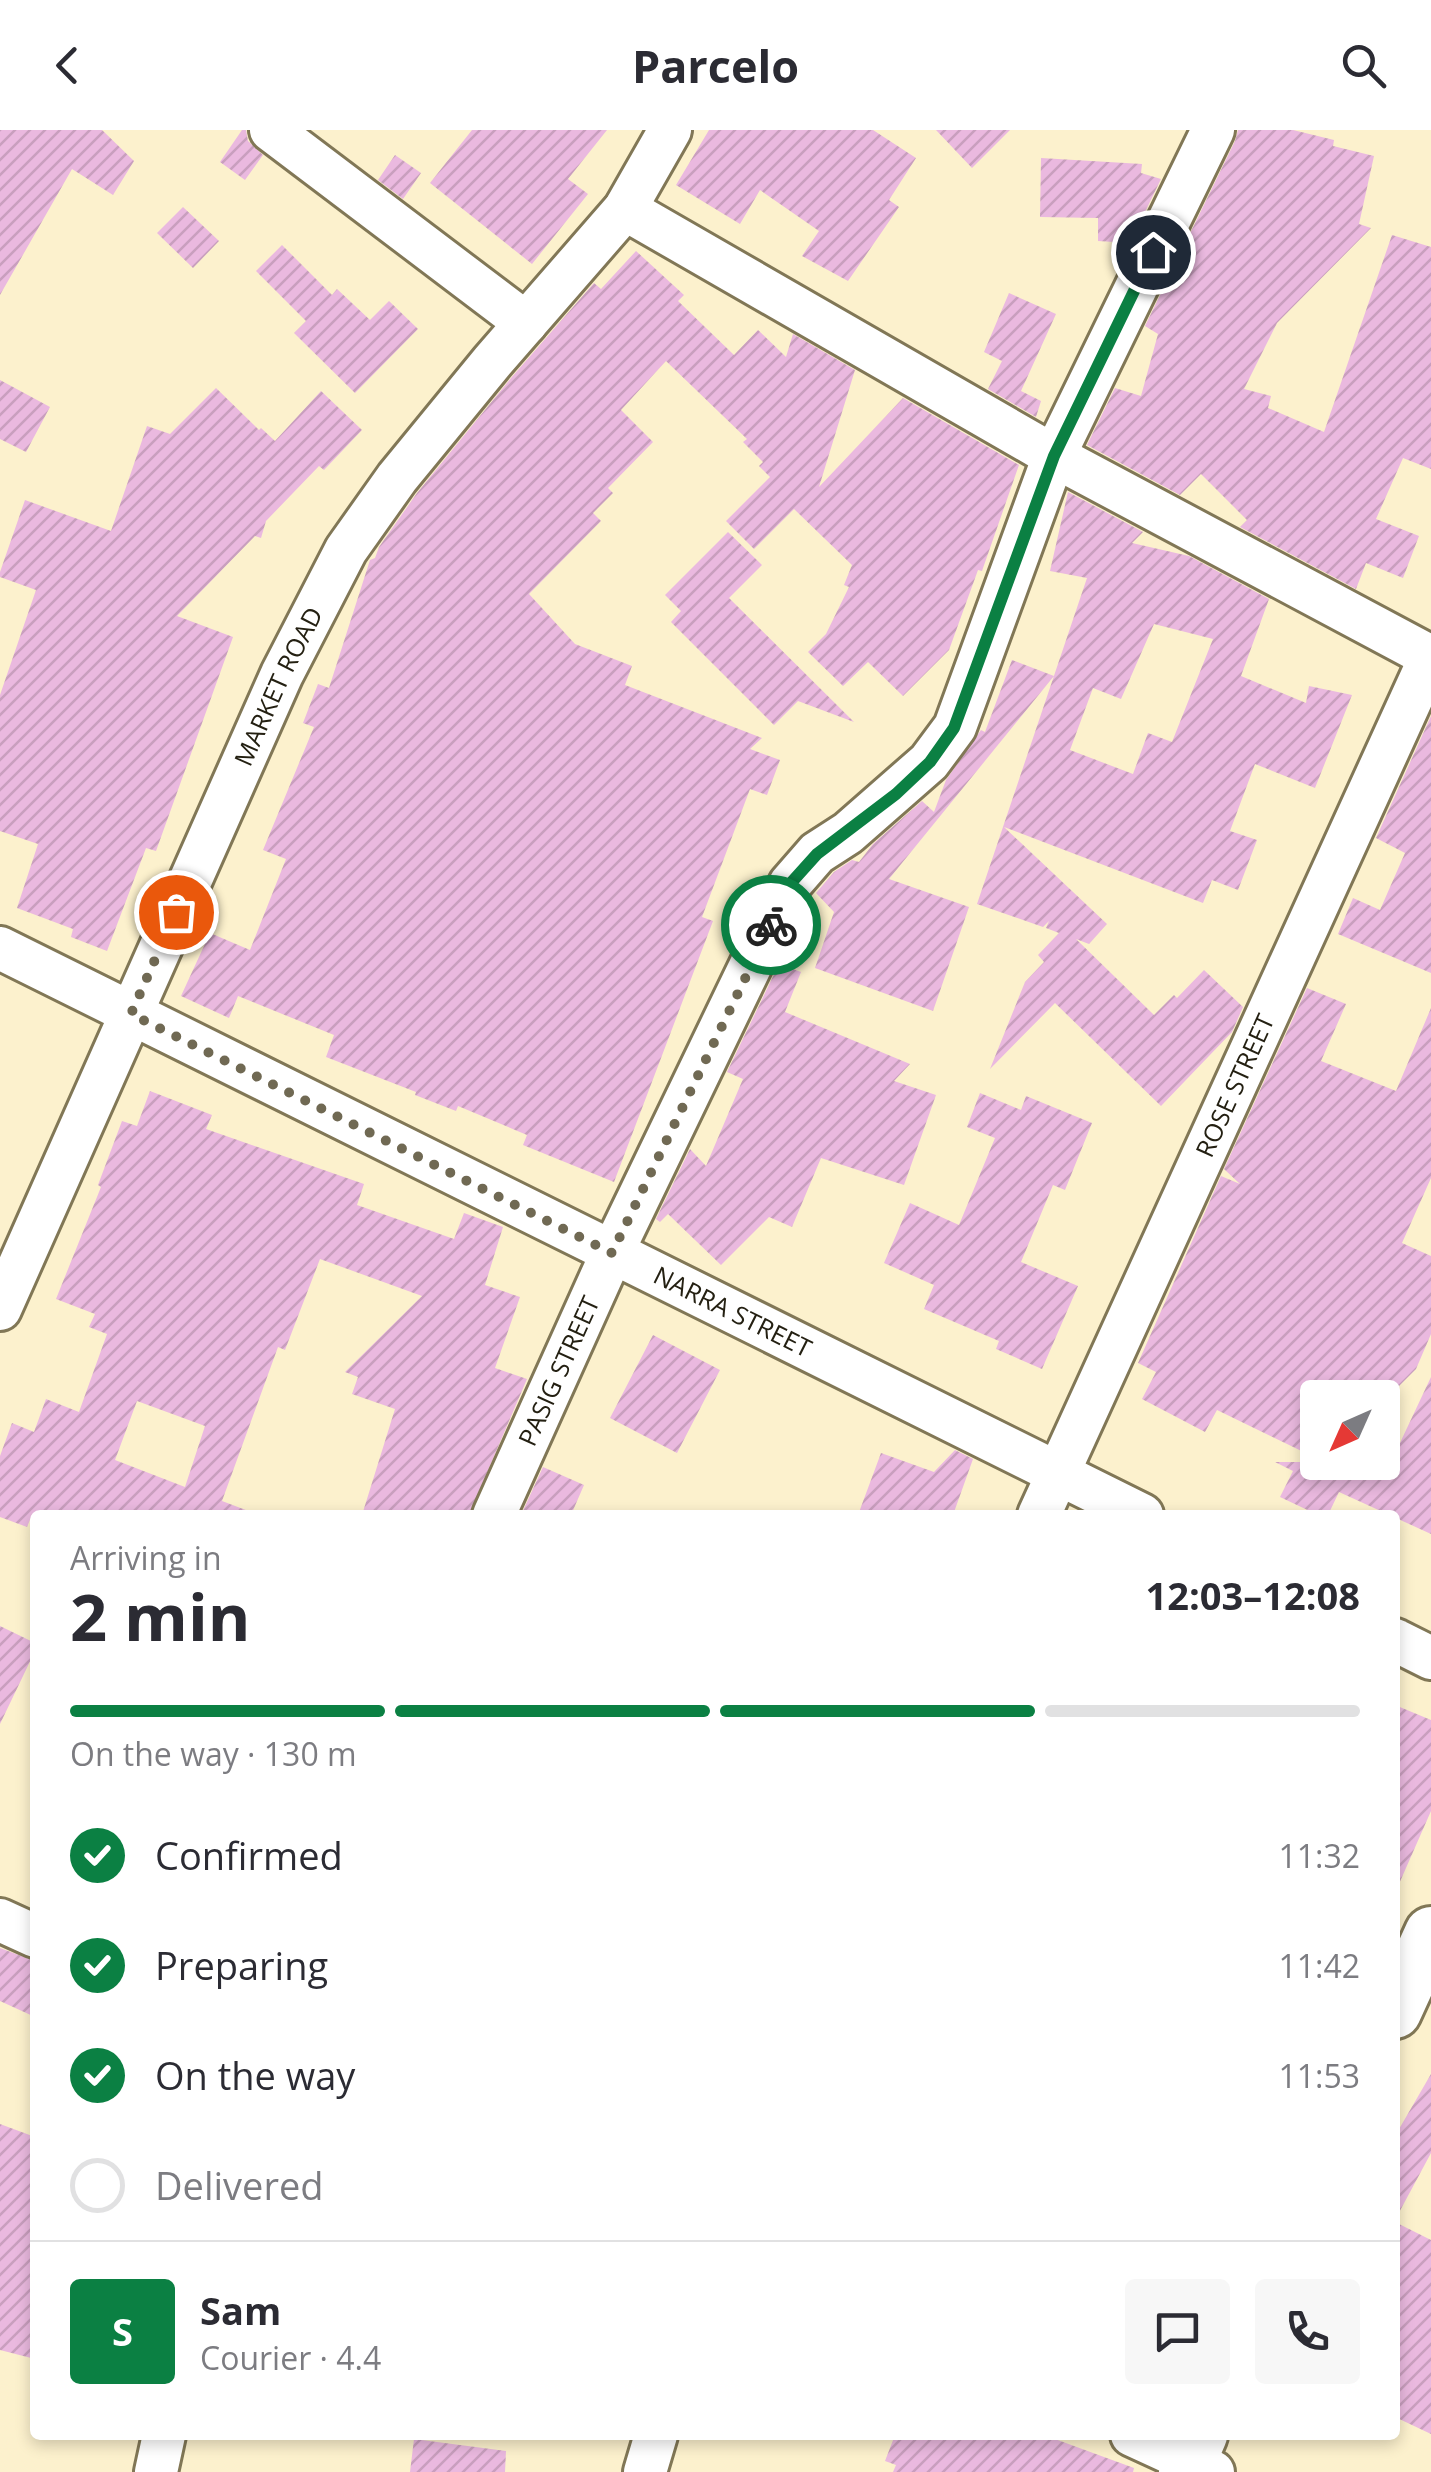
<!DOCTYPE html>
<html lang="en">
<head>
<meta charset="utf-8">
<style>
  body { margin:0; font-family:"Open Sans",sans-serif; background:#f7f7f7; color:#2b2b33; height:100vh; display:flex; flex-direction:column; font-size:38px; white-space:nowrap }
  * { box-sizing:border-box; margin:0 }
  p { font-size:32px; color:#7c7c81 }
  .icon { flex:none; width:55px; height:55px; fill:none; stroke:currentColor; stroke-width:2; stroke-linecap:round; stroke-linejoin:round }
  .map { position:relative; flex:1; overflow:hidden }
  .details { position:absolute; left:30px; top:1380px; width:1370px; height:930px; display:flex; flex-direction:column; background:#fff; border-radius:10px; box-shadow:0 5px 15px #0003 }
  .details>* { flex:none }
  .needle { width:65px; rotate:225deg }
  .tools { position:absolute; left:1300px; top:1250px; display:grid; gap:20px }
  .tools a { display:grid; place-items:center; width:100px; height:100px; border-radius:10px; background:#fff; box-shadow:0 5px 15px #0003; font-size:50px }
  .pin { position:absolute; display:grid; place-items:center; width:85px; height:85px; color:#fff; margin:-42px; border:5px solid #fff; border-radius:50%; box-shadow:0 2px 10px #0007 }
  .courier { position:absolute; display:grid; place-items:center; width:100px; height:100px; margin:-50px; border:8px solid #0b8043; border-radius:50%; background:#fff; color:#222; box-shadow:0 2px 12px #0007 }
  .headline em { font-style:normal; font-weight:700 }
  .headline div { display:flex; flex-direction:column-reverse }
  .headline { display:flex; align-items:center; justify-content:space-between; height:170px; padding:0 40px }
  h1 { font-size:65px; font-weight:700; line-height:75px }
  .bar { display:grid; grid-template-columns:repeat(4,1fr); gap:15px 10px; align-content:center; height:120px; padding:0 40px }
  .bar i { height:12px; border-radius:8px; background:#e1e1e2 }
  .bar .active { background:#0b8043 }
  .bar p { grid-column:span 4 }
  .line { display:flex; align-items:center; gap:25px; padding:0 40px; border-top:2px solid #e1e1e2 }
  .line div { flex:1 }
  .round { display:grid; place-items:center; flex:none; width:105px; height:105px; border-radius:10px; background:#f7f7f7 }
  ol { padding:0 40px; list-style:none }
  li { display:flex; align-items:center; gap:30px; height:110px }
  li p { margin-inline-start:auto }
  li .icon { padding:10px; border-radius:50%; background:#0b8043; color:#fff; stroke-width:4 }
  li:last-child { color:#7c7c81 }
  li i { width:55px; height:55px; border:5px solid #e1e1e2; border-radius:50% }
  header { display:flex; justify-content:space-between; align-items:center; height:130px; padding:0 40px; background:#fff; font-size:45px; font-weight:700 }
  .map>svg:first-child { display:block }
</style>
</head>
<body>
<header><svg class="icon" aria-label="back" viewBox="0 0 24 24"><path d="M15 5l-7 7 7 7"/></svg>Parcelo<svg class="icon" aria-label="search" viewBox="0 0 24 24"><circle cx="10" cy="10" r="6"/><path d="M15 15l6 6"/></svg></header>
<div class="map">
<svg width="1431" height="2342" viewBox="0 0 1431 2342">
  <defs>
    <pattern id="building-hatch" width="6" height="6" patternUnits="userSpaceOnUse" patternTransform="scale(2.5)"><rect width="6" height="6" fill="#eab9df"/><path d="M-1 1l2-2M0 6l6-6M5 7l2-2" fill="none" stroke="#c99fbe"/></pattern>
  </defs>
  <rect width="100%" height="100%" fill="#fcf1cd"/>
  <path fill="url(#building-hatch)" fill-rule="evenodd" d="M0 0H102L134 31 113 65 72 39 0 165Z
    M242 0H246L248 11 263 25 245 50 220 32Z
    M472 0H607L568 49 588 64 532 134 430 53Z
    M709 0H873L916 28 889 70 899 77 848 151 802 126 819 101 760 60 740 94 676 55Z
    M936 0H1010L972 38Z
    M1238 0H1293L1334 10 1333 16 1374 26 1359 94 1371 98 1277 193 1244 259 1271 266 1268 278 1324 302 1392 105 1431 117V339L1403 328 1376 389 1419 406 1403 448 1366 433 1356 459 1240 397 1247 390 1201 344 1180 365 1087 315 1115 258 1141 266 1158 204 1145 196 1235 11Z
    M395 25 421 43 403 69 378 50Z
    M1041 28 1142 34 1141 43 1161 49 1130 113 1098 111V88L1040 87Z
    M183 77 219 111 193 138 157 103Z
    M282 115 332 165 337 159 370 190 389 171 418 199 355 263 294 203 306 191 256 141Z
    M636 121 684 165 678 171 734 225 758 200 786 227 793 204 855 240 819 357 903 268 1019 335 982 441 978 440 949 520 903 566 868 532 843 556 808 522 826 504 849 457 844 455 852 435 794 379 754 419 726 391 770 347 759 336 763 332 743 312 747 309 666 231 621 280 653 312 608 358 613 363 593 383 601 391 529 464 575 514 632 536 625 555 762 608 750 619 780 630 767 665 750 659 702 787 713 791 614 1052 523 1015 527 1005 458 976 456 981 415 965 416 962 326 927 334 905 238 866 229 888 181 866 210 803 250 820 286 729 263 720 314 597 303 593 318 554 329 558 370 430 375 428 379 417 417 363 511 248 594 153 601 159Z
    M1009 163 1056 184 1021 261 1041 271 1036 287 988 259 1002 231 984 222Z
    M0 250 50 277 26 322 0 309Z
    M216 258 259 300 261 298 275 311 321 261 362 300 324 340 319 336 266 391 261 408 255 406 177 486 233 507 156 721 146 718 107 821 71 807 73 799 17 778 38 714 0 701V565L36 460 0 447V442L25 370 111 401 147 296 170 304Z
    M1068 362 1143 402 1132 413 1189 426 1269 469 1241 546 1306 573 1309 556 1352 565 1315 658 1255 634 1230 701 1257 710 1238 760 1212 750 1203 773 1004 697 1107 794 1089 814 1076 809 1154 885 1174 865 1177 868 1204 840 1243 877 1232 902 1161 976 1055 873 990 939 1025 852 1044 832 1038 825 1059 803 1046 798 1049 791 1043 797 977 774 1087 448 1050 441ZM1154 494 1213 509 1172 612 1148 603 1133 644 1070 620 1093 558 1121 569Z
    M728 402 762 435 729 468 854 592 798 571 774 595 671 492 681 481 665 465Z
    M1012 530 1054 546 889 749 969 777 933 881 815 838 834 782 816 763 834 742 852 730 859 732 873 714 922 671 934 682 946 650 981 600 985 602Z
    M1431 586V843L1338 804 1353 768 1380 780 1405 723 1376 708Z
    M779 834 801 842 785 882 910 934 894 951 936 965 904 1055 821 1028 792 1097 769 1087 721 1135 668 1084 660 1092 656 1089 690 1019 706 1036 743 949 727 942Z
    M1307 858 1346 874 1321 931 1396 961 1431 878V1048L1402 1113 1431 1126V1204L1416 1239 1387 1268H1318V1329L1217 1280 1205 1302 1142 1269 1156 1242 1138 1233 1221 1046 1240 1054 1224 1039Z
    M150 961 212 985 206 999 364 1054 357 1075 454 1109 464 1083 503 1097 485 1155 520 1167 495 1238 527 1249 469 1385H362L395 1279 352 1264 358 1247 345 1242 422 1166 320 1129 285 1220 278 1217 222 1371 251 1382 250 1385H32L27 1397 0 1387V1326L12 1293 34 1302 46 1269 79 1282 107 1204 89 1197 95 1184 56 1169 101 1057 98 1055 122 991 137 996ZM137 1271 205 1296 185 1357 115 1330Z
    M980 963 1021 980 1026 966 1092 993 1065 1060 1053 1055 1021 1132 1078 1156 1042 1239 996 1219 999 1211 924 1179 934 1155 884 1133 910 1073 959 1095 995 1008 967 997Z
    M653 1205 720 1240 677 1323 610 1288Z
    M1431 1247V1404L1339 1362 1328 1385H1318L1280 1367 1293 1341 1275 1332H1391Z
    M955 1320 973 1329 953 1385H858L881 1323 934 1342Z
    M543 1337 584 1355 571 1385H521Z
    M0 1496 35 1513V1521L0 1594Z
    M1395 1575 1431 1590V1681L1395 1763Z
    M0 1818 35 1831V1887L0 1871Z
    M1431 1944V2023L1395 2090V2006Z
    M0 1994 35 2007V2229L0 2220Z
    M1395 2092 1431 2110V2304L1395 2287Z
    M895 2305H1044L1134 2338 1133 2342H893L896 2335 885 2331Z
    M414 2309 506 2321 505 2342H410Z"/>
  <g fill="none" stroke-linecap="round" stroke-linejoin="round">
    <g stroke="#817756" stroke-width="48">
      <g id="minor">
        <path d="M271 0 526 193"/>
        <path d="M625 79 1054 326 1431 527"/>
        <path id="s1" d="M0 818 1142 1385"/>
        <path id="s2" d="M0 1179 282 544 346 420 397 348 492 232 625 79 670 0"/>
        <path id="s3" d="M494 1385 612 1123 790 754 817 723 848 703 929 632 955 597 1054 326 1213 0"/>
        <path id="s4" d="M1039 1385 1431 526"/>
        <path d="M1395 1510 1431 1528"/>
        <path d="M0 1790 35 1806"/>
        <path d="M1132 2305 1213 2342"/>
        <path d="M156 2342 164 2305"/>
        <path d="M645 2342 656 2305"/>
      </g>
    </g>
    <g stroke="#817756" stroke-width="58">
      <path id="major" d="M1395 1882 1431 1803
        M1185 2342 1201 2305"/>
    </g>
    <use href="#minor" stroke="#fff" stroke-width="42"/>
    <use href="#major" stroke="#fff" stroke-width="52"/>
  </g>
  <g fill="none" stroke-linecap="round" stroke-linejoin="round">
    <path stroke="#706953" stroke-width="10" stroke-dasharray="0 18" d="M176 782 131 884 612 1123 771 795"/>
    <path stroke="#0b8043" stroke-width="12" d="M771 795 790 754 817 724 896 664 930 632 954 598 1054 326 1153 122"/>
  </g>
  <g text-anchor="middle" stroke-width="8" stroke-linejoin="round" paint-order="stroke">
    <g font-size="25" fill="#242012" stroke="#fcf1cd">
      <text dy="9" stroke="none"><textPath href="#s2" startOffset="682">MARKET ROAD</textPath></text>
      <text dy="9" stroke="none"><textPath href="#s4" startOffset="472">ROSE STREET</textPath></text>
      <text dy="9" stroke="none"><textPath href="#s1" startOffset="818">NARRA STREET</textPath></text>
      <text dy="9" stroke="none"><textPath href="#s3" startOffset="158">PASIG STREET</textPath></text>
    </g>
  </g>
</svg>
<div class="tools">
<a><svg class="needle" viewBox="-14 -14 28 28"><path d="M0-13l5 13h-10z" fill="#e53935"/><path d="M0 13l5-13h-10z" fill="#7c7c81"/></svg></a>
</div>
<div class="pin" style="left:176px;top:782px;background:#ea580c"><svg class="icon" aria-label="bag" viewBox="0 0 24 24"><path d="M5 8h14l-1 12H6zM9 8a3 3 0 0 1 6 0"/></svg></div>
<div class="pin" style="left:1153px;top:122px;background:#1f2937"><svg class="icon" aria-label="home" viewBox="0 0 24 24"><path d="M3 11l9-7 9 7M6 9v11h12V9"/></svg></div>
<div class="courier" style="left:771px;top:795px"><svg class="icon" aria-label="bike" viewBox="0 0 24 24"><circle cx="6" cy="16" r="4"/><circle cx="18" cy="16" r="4"/><path d="M6 16l4-8h5l3 8M10 8l3 8H6M13 5h3"/></svg></div>
<section class="details">
<div class="headline"><div><h1>2 min</h1><p>Arriving in</p></div><em>12:03–12:08</em></div>
<div class="bar"><i class="active"></i><i class="active"></i><i class="active"></i><i></i><p>On the way · 130 m</p></div>
<ol>
<li><svg class="icon" aria-label="check" viewBox="0 0 24 24"><path d="M5 12l5 5 9-10"/></svg>Confirmed<p>11:32</p></li>
<li><svg class="icon" aria-label="check" viewBox="0 0 24 24"><path d="M5 12l5 5 9-10"/></svg>Preparing<p>11:42</p></li>
<li><svg class="icon" aria-label="check" viewBox="0 0 24 24"><path d="M5 12l5 5 9-10"/></svg>On the way<p>11:53</p></li>
<li><i></i>Delivered</li>
</ol>
<div class="line" style="height:180px"><b class="round" style="background:#0b8043;color:#fff">S</b><div><b>Sam</b><p>Courier · 4.4</p></div><a class="round"><svg class="icon" aria-label="chat" viewBox="0 0 24 24"><path d="M4 5h16v11H9l-5 4z"/></svg></a><a class="round"><svg class="icon" aria-label="phone" viewBox="0 0 24 24"><path d="M5 4h4l2 5-3 2q2 4 5 5l2-3 5 2v4C11 20 4 13 5 4z"/></svg></a></div>
</section>
</div>
</body>
</html>
